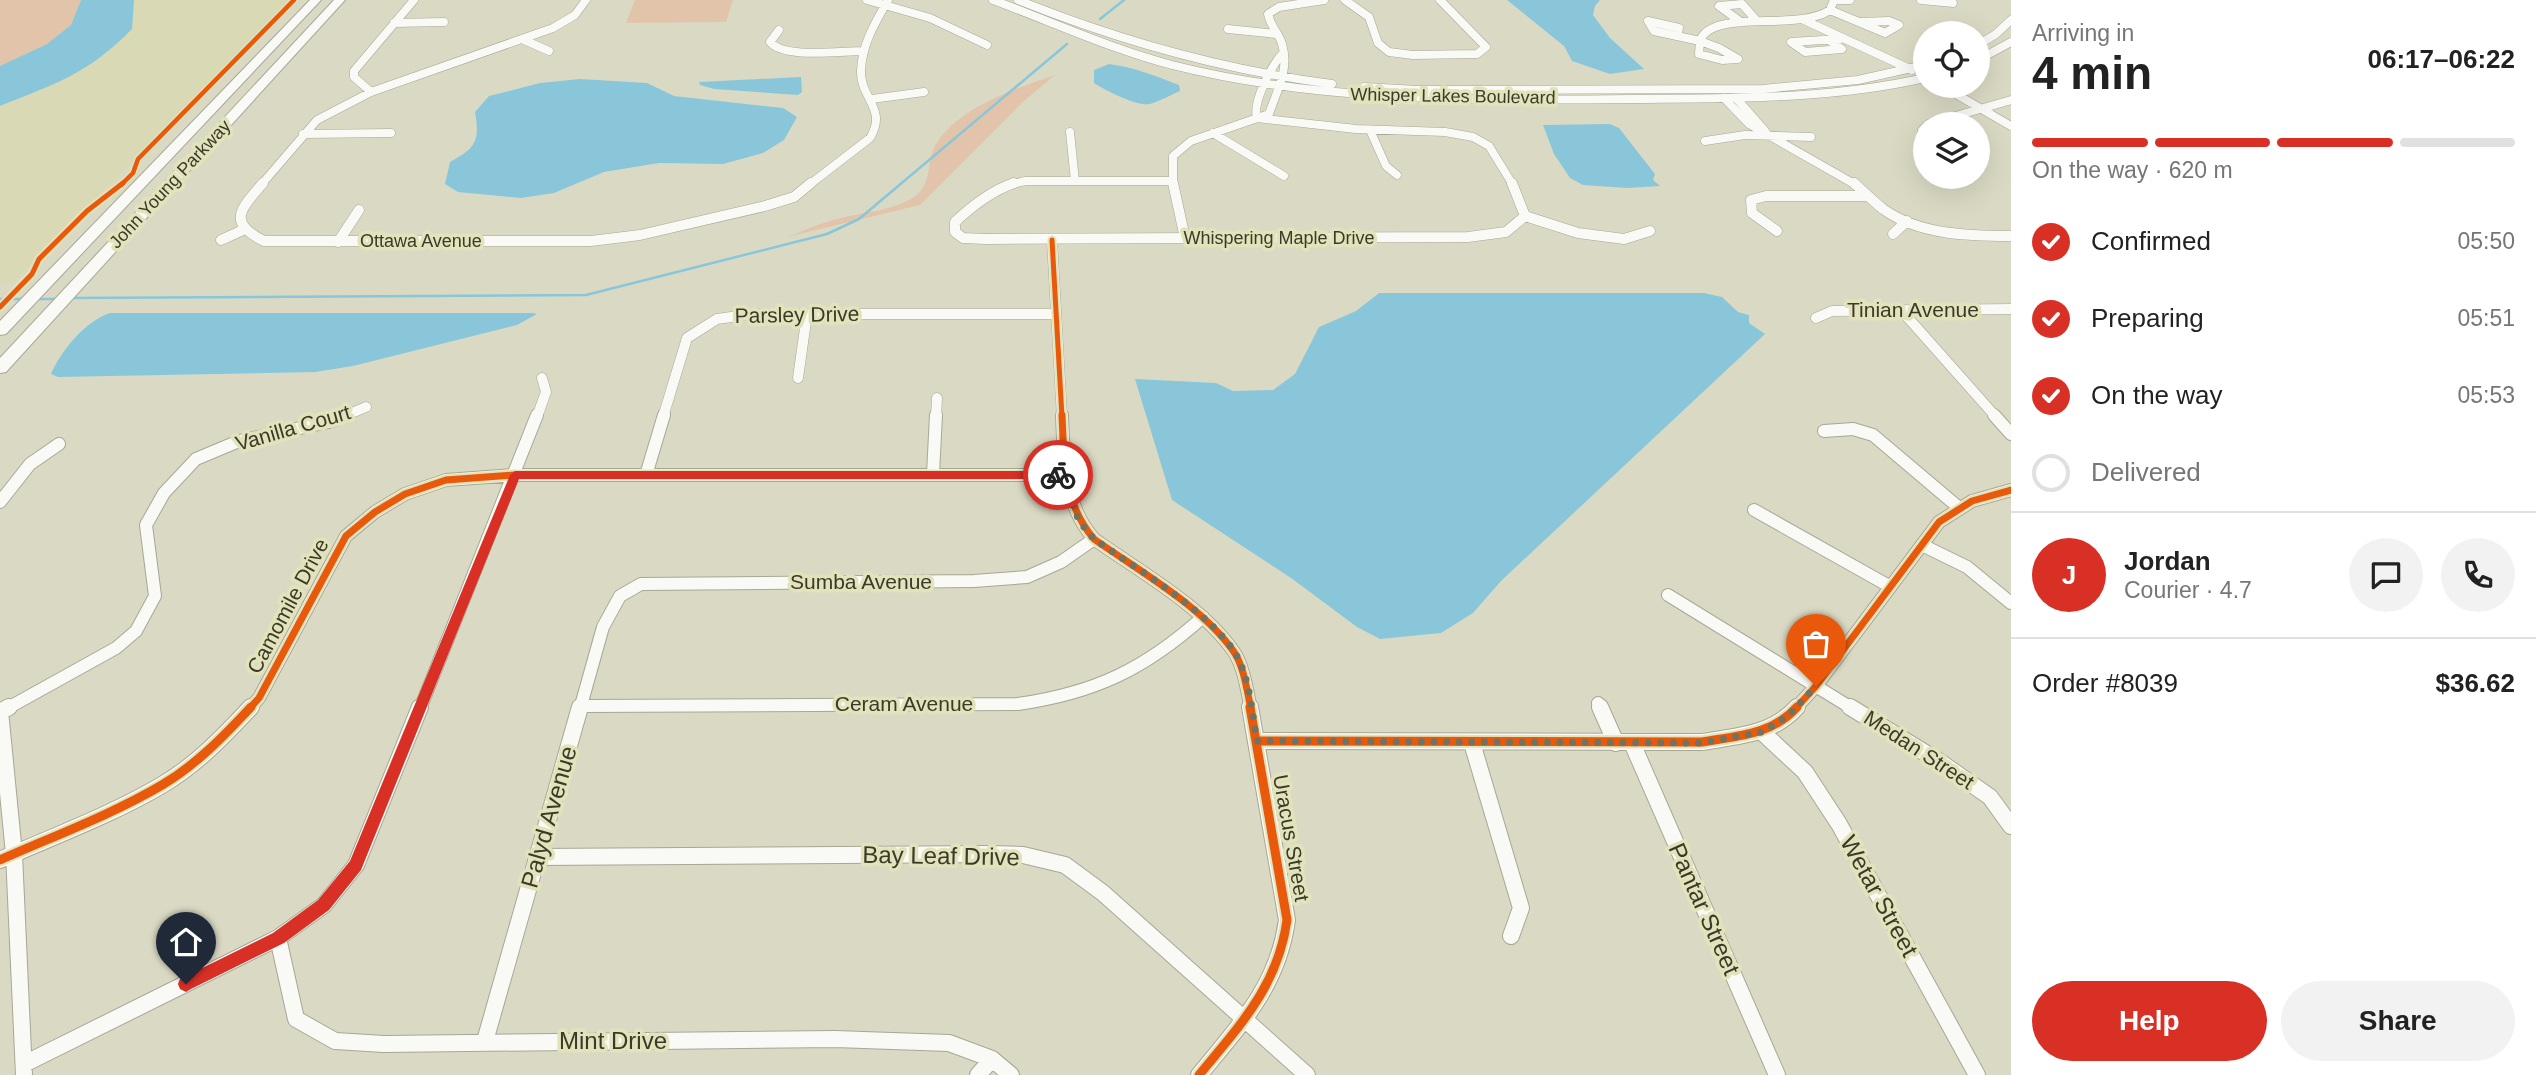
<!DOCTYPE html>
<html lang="en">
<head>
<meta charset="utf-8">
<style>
  body { margin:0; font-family:Helvetica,sans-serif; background:#f2f2f2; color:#222; height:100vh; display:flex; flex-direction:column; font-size:26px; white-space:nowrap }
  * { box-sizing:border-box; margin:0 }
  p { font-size:23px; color:#767676 }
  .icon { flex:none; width:38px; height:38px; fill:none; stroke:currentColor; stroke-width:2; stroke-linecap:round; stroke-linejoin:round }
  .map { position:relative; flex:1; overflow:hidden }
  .panel { display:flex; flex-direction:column; background:#fff; width:525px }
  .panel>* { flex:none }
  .tools { position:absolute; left:1913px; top:21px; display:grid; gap:14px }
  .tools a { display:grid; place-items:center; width:77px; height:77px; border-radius:50%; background:#fff; box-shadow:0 7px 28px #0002; font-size:35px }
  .pin { position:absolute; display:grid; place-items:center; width:60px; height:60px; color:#fff; margin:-72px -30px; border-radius:50% 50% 50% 0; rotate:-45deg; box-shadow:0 0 7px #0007 }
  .pin .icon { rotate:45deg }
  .courier { position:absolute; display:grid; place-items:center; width:70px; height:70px; margin:-35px; border:5px solid #d93025; border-radius:50%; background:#fff; color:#222; box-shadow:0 2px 9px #0007 }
  .headline em { font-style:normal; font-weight:600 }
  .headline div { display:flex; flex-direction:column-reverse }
  .headline { display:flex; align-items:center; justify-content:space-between; height:119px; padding:0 21px }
  h1 { font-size:46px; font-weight:600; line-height:52px }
  .bar { display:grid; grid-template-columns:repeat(4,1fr); gap:10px 7px; align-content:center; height:84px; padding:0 21px }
  .bar i { height:9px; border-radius:5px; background:#e0e0e0 }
  .bar .on { background:#d93025 }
  .bar p { grid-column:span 4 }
  .line { display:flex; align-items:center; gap:18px; padding:0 21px; border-top:2px solid #e0e0e0 }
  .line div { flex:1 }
  .round { display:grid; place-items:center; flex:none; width:74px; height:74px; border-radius:37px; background:#f2f2f2 }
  ol { padding:0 21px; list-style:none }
  li { display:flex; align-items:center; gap:21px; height:77px }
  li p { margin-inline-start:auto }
  li .icon { padding:7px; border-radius:50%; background:#d93025; color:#fff; stroke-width:4 }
  li:last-child { color:#767676 }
  li i { width:38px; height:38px; border:4px solid #e0e0e0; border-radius:50% }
  .button { display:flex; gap:14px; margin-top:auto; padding:14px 21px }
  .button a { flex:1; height:80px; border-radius:42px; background:#d93025; color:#fff; font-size:28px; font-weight:600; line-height:80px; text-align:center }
  .button a+a { background:#f2f2f2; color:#222 }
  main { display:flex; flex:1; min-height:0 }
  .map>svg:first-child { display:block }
</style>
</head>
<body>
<main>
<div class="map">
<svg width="2011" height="1075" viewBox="0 0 2011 1075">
  <rect width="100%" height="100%" fill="#dadac4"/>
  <path fill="#d9d9b6" d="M0 0H292L12 283H0Z"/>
  <path fill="#e2c4ab" d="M0 0H81L71 25 47 44 0 66Z
    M635 0H733L726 22 626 23Z
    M1055 75 1023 102 920 205 787 237C803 231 820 223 837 219 860 213 895 210 914 197 934 183 925 162 936 144 960 106 1015 89 1055 75Z"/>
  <path fill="#8ac6da" d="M81 0H134L132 29C88 74 57 83 0 106V66L47 44 71 25Z
    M1507 0H1600L1595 6 1593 15 1610 38 1644 69 1610 74 1572 61 1564 46Z
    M1109 64C1133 67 1156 76 1179 85L1180 91C1171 95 1160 101 1150 104 1138 107 1104 90 1094 83V70Z
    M801 77 802 92 798 95 714 89 700 85 699 82Z
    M580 79 647 83 674 96 783 108 797 117 784 140 763 153 723 164 659 163 604 172 554 193 521 198 458 192 445 184 450 162C476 148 480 141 475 112L489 96 540 83Z
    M1610 124 1619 128 1655 174 1653 180 1660 186 1627 188 1583 185 1570 178 1554 154 1543 125Z
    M1379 293H1704L1722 297 1738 312 1749 315V323L1765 334 1501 581 1473 613 1441 633 1380 639 1357 627 1291 578 1172 500 1135 379 1216 383 1233 391 1273 390 1295 374 1319 327 1356 311Z
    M110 313H532L537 314 517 325 353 366 315 372 58 377 51 374C61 351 85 321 110 313Z"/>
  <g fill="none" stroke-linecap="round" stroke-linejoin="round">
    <path stroke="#8ac6da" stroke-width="2.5" d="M1100 19 1124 0
      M69 298 586 295 827 234 859 219 1067 44
      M0 299H23
      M38 299H58"/>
    <g stroke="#a7a796" stroke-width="9">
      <path id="minor-far3" d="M867 0 930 18 987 45
        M993 0C1052 22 1111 49 1172 65 1322 103 1477 100 1630 99 1729 98 1827 100 1925 78
        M1018 0C1120 41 1223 70 1332 84
        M1345 0 1369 17 1378 43 1389 52 1413 55 1477 54 1486 47 1440 0
        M1921 0 1953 3 1949 0
        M1830 10 1885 33 1899 25 1889 21 1860 22
        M1804 20 1912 70
        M1648 21 1679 28 1677 36 1654 31Z
        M1741 22 1719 6 1742 4 1757 21
        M394 23 444 22
        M1228 29 1276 34
        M779 30 770 42C784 59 840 51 863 51
        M1677 36 1700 41
        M524 40 549 51
        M1700 41 1719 48 1738 59 1722 60 1699 54Z
        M1700 41C1711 8 1798 32 1830 10L1834 0H1850
        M1830 41 1842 49 1805 52 1791 42 1840 39
        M1978 45 1996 34 2011 20
        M1978 60 2011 42
        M1942 86 2011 126
        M1364 87 1417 90 1763 89 1858 80 1925 65
        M371 92 354 77V71L414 0
        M1724 98 1749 124 1856 185
        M1736 98 1765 131
        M872 99 924 92
        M1257 118C1252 102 1272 65 1283 53
        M1257 118 1356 129 1445 132 1473 137 1489 146 1513 185
        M1928 124 2011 100
        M1925 127 1922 130 1925 138
        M1370 130 1386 166 1397 175
        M1070 132 1075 181
        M1213 133 1284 176
        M303 134 391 133
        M1705 141 1745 135 1811 137
        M261 185 317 120 371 92 553 28 575 15 586 0
        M809 185 870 138C888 109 860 98 861 71 862 44 875 23 888 0
        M1009 185 1025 181H1172
        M1173 185V156L1191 141 1269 114C1277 90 1290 69 1282 44 1279 33 1270 26 1268 14L1279 7 1324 0"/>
    </g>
    <g stroke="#a7a796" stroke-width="11">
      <path id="minor-far2" d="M263 183C241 209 226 222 264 241H591L640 235 765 206 794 197 811 183
        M1014 183C991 191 973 205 955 222V232L963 238 985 239 1468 237 1506 232 1525 216 1512 183
        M1173 183 1185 238
        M1854 183C1864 192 1873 201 1883 209 1919 235 1969 236 2011 236
        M1525 216 1578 233 1624 239 1650 231
        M1777 231 1752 213 1751 200 1766 196H1867
        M1893 234 1907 221
        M221 240 243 230
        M1052 240 1062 417
        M338 242 359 210
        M1902 311 1996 417
        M1816 318 1832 311 2011 309
        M798 378 807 314
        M342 417 366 407
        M537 417 546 392 542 378
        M663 417 687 338 717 319 753 314H1056
        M936 417 937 398"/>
    </g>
    <g stroke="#a7a796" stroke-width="14">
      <path id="minor-far1" d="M1062 415C1064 460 1063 503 1094 539 1139 571 1202 606 1234 652 1244 667 1247 691 1251 709
        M1994 415 2011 434
        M1824 431 1853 429 1873 435 1957 506
        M933 474 936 415
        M646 475 664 415
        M0 502 30 464 59 444
        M1754 510 1889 586
        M1922 545 1967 567 2011 603
        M1668 595 1853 709
        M1598 703 1601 709
        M581 706 1018 704C1095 693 1145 669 1203 617
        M6 709 116 648 136 631 155 596 146 525 164 493 196 459 239 441 333 421 346 415
        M249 709 259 698 346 536 375 512 405 494 446 480 515 475H1065
        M420 709 537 415
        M580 709 603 627 620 596 641 584 974 581 1027 577 1061 562 1094 539
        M1795 709 1816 686 1939 522 1972 501 2011 490"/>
    </g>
    <g stroke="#a7a796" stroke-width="18">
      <path id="minor" d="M1600 707 1616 743
        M1850 707 1940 762 1990 797 2011 826
        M0 711 14 854 24 1075
        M0 712 9 707
        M1762 732 1805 772 1839 824 1977 1075
        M1257 741 1702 742C1737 736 1772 735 1797 707
        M1472 743 1521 908 1511 936
        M1632 743 1777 1075
        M536 857 992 854 1023 855 1065 865 1103 893 1307 1075
        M0 860C54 836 111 815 162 785 196 765 224 736 251 707
        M278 938 296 1019 335 1041 384 1044 835 1039 949 1043 992 1059 1011 1075
        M485 1041 580 707
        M24 1064 278 938 324 905 356 865 420 707
        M978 1075 992 1059
        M1199 1075C1240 1025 1278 986 1287 920L1250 707"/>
    </g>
    <g stroke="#a7a796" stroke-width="2">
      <path id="highway" d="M310 0H321L6 334 0 335V321Z
        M334 0H345L6 372 0 373V358Z"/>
    </g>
    <use href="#minor-far3" stroke="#f9f9f6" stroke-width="8"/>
    <use href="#minor-far2" stroke="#f9f9f6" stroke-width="10"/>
    <use href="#minor-far1" stroke="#f9f9f6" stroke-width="12"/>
    <use href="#minor" stroke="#f9f9f6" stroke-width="16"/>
    <use href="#highway" fill="#f9f9f6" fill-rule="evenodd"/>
    <g stroke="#e3e3bb" stroke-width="7">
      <path id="cycleway-far3" d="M121 185 133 173 138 159 294 0"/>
    </g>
    <g stroke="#e3e3bb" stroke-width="9">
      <path id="cycleway-far2" d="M1052 240 1062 417
        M0 307 32 274 39 259 87 211 123 183"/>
    </g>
    <g stroke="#e3e3bb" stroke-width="11">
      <path id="cycleway-far1" d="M1062 415C1064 460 1063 503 1094 539 1139 571 1202 606 1234 652 1244 667 1247 691 1251 709
        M249 709 259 698 346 536 375 512 405 494 446 480 515 475H1065
        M1795 709 1816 686 1939 522 1972 501 2011 490"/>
    </g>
    <g stroke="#e3e3bb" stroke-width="13">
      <path id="cycleway" d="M1257 741 1702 742C1737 736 1772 735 1797 707
        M0 860C54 836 111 815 162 785 196 765 224 736 251 707
        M1199 1075C1240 1025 1278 986 1287 920L1250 707"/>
    </g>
    <use href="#cycleway-far3" stroke="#e8590c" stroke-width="4.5"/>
    <use href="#cycleway-far2" stroke="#e8590c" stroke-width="5"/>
    <use href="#cycleway-far1" stroke="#e8590c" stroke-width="7"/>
    <use href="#cycleway" stroke="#e8590c" stroke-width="9"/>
  </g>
  <path fill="#d93025" d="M515 471H1058L1064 475 1058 479H519L361 870 329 910 284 943 191 989 186 992 180 989 178 984 180 979 273 933 318 900 350 861 510 475Z"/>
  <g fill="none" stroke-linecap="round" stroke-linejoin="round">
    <path stroke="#727260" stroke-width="7" stroke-dasharray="0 12.6" d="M1058 475H1065C1069 501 1075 519 1094 539 1135 568 1209 611 1235 653 1250 677 1252 714 1257 741L1702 743 1762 732 1788 716 1816 686"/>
  </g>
  <g text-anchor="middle" stroke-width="7" stroke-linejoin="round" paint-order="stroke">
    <g font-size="18" fill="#3a3a2a" stroke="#e3e3bb">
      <text transform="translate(1453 96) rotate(1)" y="6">Whisper Lakes Boulevard</text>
      <text transform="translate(170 184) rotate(-47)" y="6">John Young Parkway</text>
      <text x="1279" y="244">Whispering Maple Drive</text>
      <text x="421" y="247">Ottawa Avenue</text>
    </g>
    <g font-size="21" fill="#3a3a2a" stroke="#e3e3bb">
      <text x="1913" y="317">Tinian Avenue</text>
      <text transform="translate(797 315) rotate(-1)" y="7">Parsley Drive</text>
      <text transform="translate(293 428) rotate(-16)" y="7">Vanilla Court</text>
      <text x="861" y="589">Sumba Avenue</text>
      <text transform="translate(288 606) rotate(-62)" y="7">Camomile Drive</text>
      <text x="904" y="711">Ceram Avenue</text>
      <text transform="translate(1919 750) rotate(33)" y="7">Medan Street</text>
      <text transform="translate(1291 838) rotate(80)" y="7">Uracus Street</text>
    </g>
    <g font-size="24" fill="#3a3a2a" stroke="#e3e3bb">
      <text transform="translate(549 817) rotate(-74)" y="8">Palyd Avenue</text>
      <text transform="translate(941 856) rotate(1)" y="8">Bay Leaf Drive</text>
      <text transform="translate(1879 896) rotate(61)" y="8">Wetar Street</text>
      <text transform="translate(1704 909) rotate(66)" y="8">Pantar Street</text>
      <text x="613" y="1049">Mint Drive</text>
    </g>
  </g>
</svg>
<div class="tools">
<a><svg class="icon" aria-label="locate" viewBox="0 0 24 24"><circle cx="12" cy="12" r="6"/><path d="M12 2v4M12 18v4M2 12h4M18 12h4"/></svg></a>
<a><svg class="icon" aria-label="layers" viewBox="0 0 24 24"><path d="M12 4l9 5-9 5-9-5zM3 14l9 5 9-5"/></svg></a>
</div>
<div class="pin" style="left:1816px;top:686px;background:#ea580c"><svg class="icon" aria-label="bag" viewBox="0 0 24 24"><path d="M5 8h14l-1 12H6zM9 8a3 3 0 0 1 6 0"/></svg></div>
<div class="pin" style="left:186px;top:984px;background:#1f2937"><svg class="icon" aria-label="home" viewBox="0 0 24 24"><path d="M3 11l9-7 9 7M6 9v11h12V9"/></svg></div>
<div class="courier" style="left:1058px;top:475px"><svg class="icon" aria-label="bike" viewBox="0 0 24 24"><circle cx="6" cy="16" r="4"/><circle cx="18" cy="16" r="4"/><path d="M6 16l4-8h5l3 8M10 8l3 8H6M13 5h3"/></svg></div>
</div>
<section class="panel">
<div class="headline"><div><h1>4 min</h1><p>Arriving in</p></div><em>06:17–06:22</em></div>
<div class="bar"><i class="on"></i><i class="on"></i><i class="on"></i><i></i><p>On the way · 620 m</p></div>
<ol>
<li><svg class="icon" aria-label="check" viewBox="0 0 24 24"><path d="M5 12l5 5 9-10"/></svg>Confirmed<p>05:50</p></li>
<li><svg class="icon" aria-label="check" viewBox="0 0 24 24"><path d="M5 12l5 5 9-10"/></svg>Preparing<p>05:51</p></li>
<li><svg class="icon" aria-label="check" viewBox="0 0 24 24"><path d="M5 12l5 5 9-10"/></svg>On the way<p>05:53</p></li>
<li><i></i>Delivered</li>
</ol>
<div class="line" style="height:126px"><b class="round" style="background:#d93025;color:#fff">J</b><div><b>Jordan</b><p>Courier · 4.7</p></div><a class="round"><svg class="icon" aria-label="chat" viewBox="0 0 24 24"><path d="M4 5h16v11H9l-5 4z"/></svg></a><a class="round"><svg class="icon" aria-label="phone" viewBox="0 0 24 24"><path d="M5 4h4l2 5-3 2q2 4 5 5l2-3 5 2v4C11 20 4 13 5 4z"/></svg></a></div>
<div class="line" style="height:91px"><div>Order #8039</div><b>$36.62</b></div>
<div class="button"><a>Help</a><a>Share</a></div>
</section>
</main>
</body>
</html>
